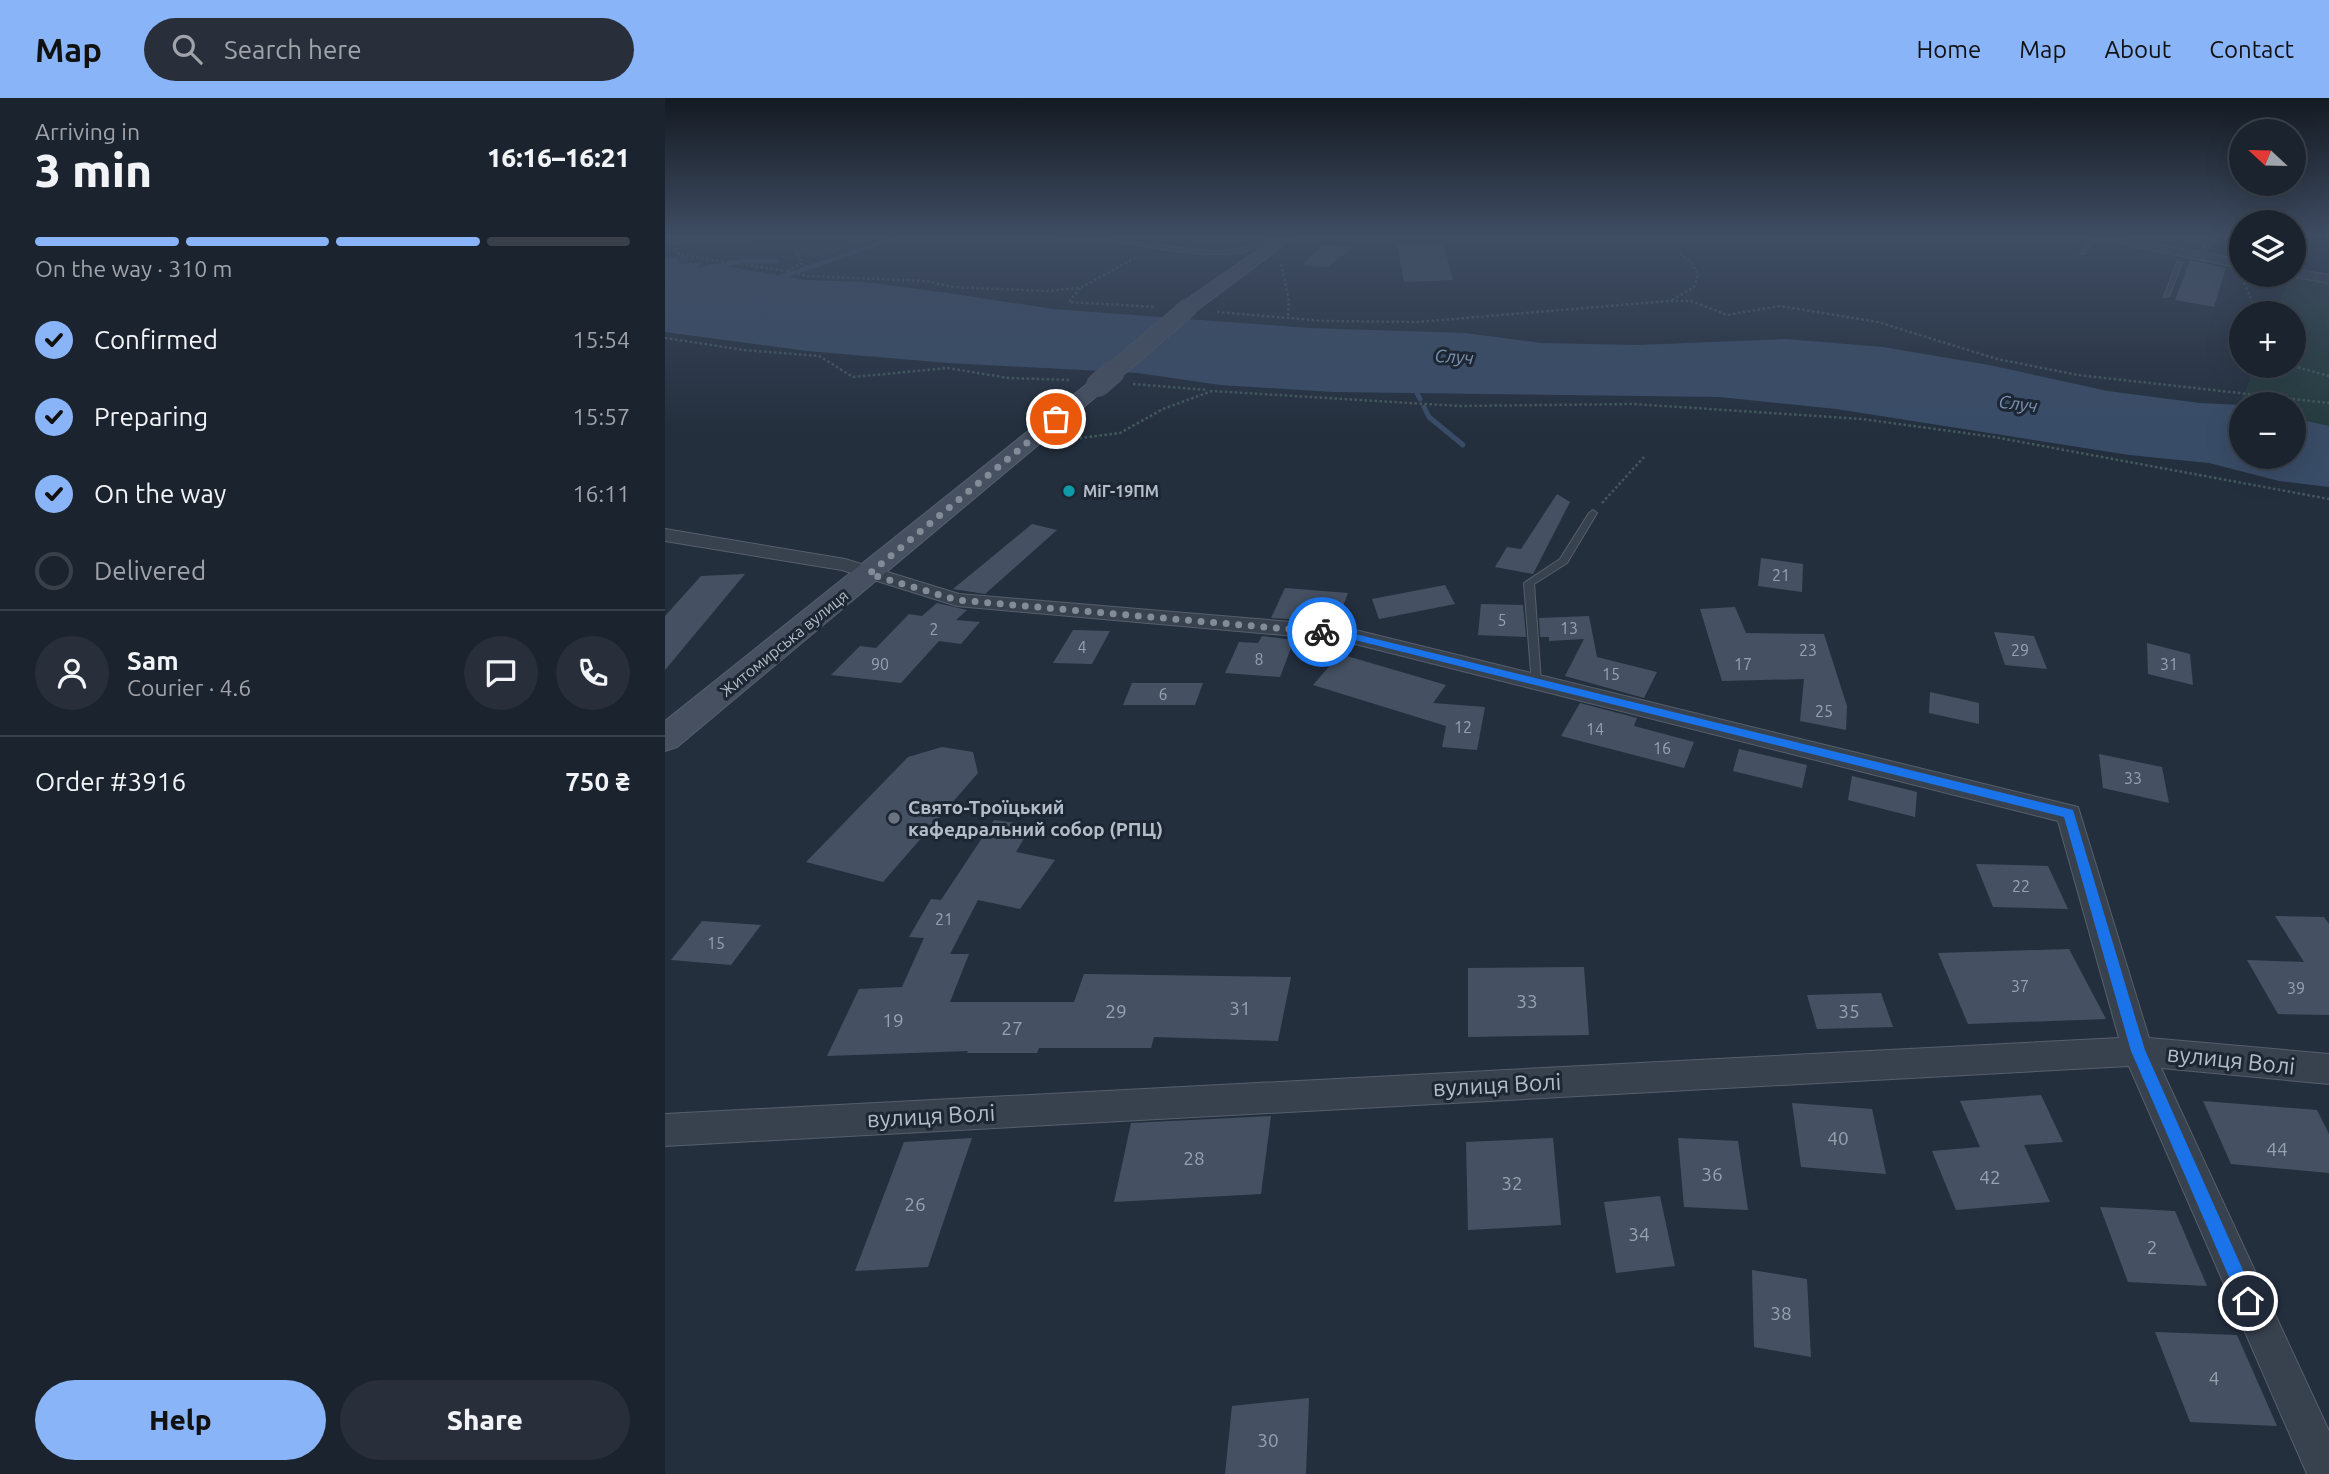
<!DOCTYPE html>
<html lang="en">
<head>
<meta charset="utf-8">
<style>
  body { margin:0; font-family:Ubuntu,sans-serif; background:#282f3a; color:#f1f3f6; height:100vh; display:flex; flex-direction:column; font-size:26px; white-space:nowrap }
  * { box-sizing:border-box; margin:0 }
  p { font-size:23px; color:#a0a4aa }
  .icon { flex:none; width:38px; height:38px; fill:none; stroke:currentColor; stroke-width:2; stroke-linecap:round; stroke-linejoin:round }
  .map { position:relative; flex:1; overflow:hidden }
  .panel { display:flex; flex-direction:column; background:#1b232e; width:665px }
  .panel>* { flex:none }
  .needle { width:46px; rotate:292deg }
  .controls { position:absolute; left:1564px; top:21px; display:grid; gap:14px }
  .controls a { display:grid; place-items:center; width:77px; height:77px; border-radius:50%; background:#1b232e; box-shadow:0 7px 28px #0002,0 0 0 2px #39404a; font-size:35px }
  .pin { position:absolute; display:grid; place-items:center; width:60px; height:60px; color:#fff; margin:-30px; border:4px solid #fff; border-radius:50%; box-shadow:0 2px 7px #0007 }
  .courier { position:absolute; display:grid; place-items:center; width:70px; height:70px; margin:-35px; border:5px solid #1a73e8; border-radius:50%; background:#fff; color:#222; box-shadow:0 2px 9px #0007 }
  .headline em { font-style:normal; font-weight:800 }
  .headline div { display:flex; flex-direction:column-reverse }
  .headline { display:flex; align-items:center; justify-content:space-between; height:119px; padding:0 35px }
  h1 { font-size:46px; font-weight:800; line-height:52px }
  .bar { display:grid; grid-template-columns:repeat(4,1fr); gap:10px 7px; align-content:center; height:84px; padding:0 35px }
  .bar i { height:9px; border-radius:5px; background:#39404a }
  .bar .active { background:#8ab4f8 }
  .bar p { grid-column:span 4 }
  .line { display:flex; align-items:center; gap:18px; padding:0 35px; border-top:2px solid #39404a }
  .line div { flex:1 }
  .round { display:grid; place-items:center; flex:none; width:74px; height:74px; border-radius:37px; background:#282f3a }
  ol { padding:0 35px; list-style:none }
  li { display:flex; align-items:center; gap:21px; height:77px }
  li p { margin-inline-start:auto }
  li .icon { padding:7px; border-radius:50%; background:#8ab4f8; color:#111; stroke-width:4 }
  li:last-child { color:#a0a4aa }
  li i { width:38px; height:38px; border:4px solid #39404a; border-radius:50% }
  .cta { display:flex; gap:14px; margin-top:auto; padding:14px 35px }
  .cta a { flex:1; height:80px; border-radius:42px; background:#8ab4f8; color:#111; font-size:28px; font-weight:800; line-height:80px; text-align:center }
  .cta a+a { background:#282f3a; color:#f1f3f6 }
  header { display:flex; align-items:center; gap:42px; box-sizing:border-box; height:98px; padding:0 35px; background:#8ab4f8; color:#111 }
  header strong { font-size:33px }
  nav { display:flex; gap:38px; margin-inline-start:auto; font-size:24px }
  .search { width:490px; height:63px; background:#282f3a; display:flex; align-items:center; gap:18px; box-sizing:border-box; padding:0 24px; border-radius:38px; color:#a0a4aa; font-size:26px }
  main { display:flex; flex:1; min-height:0 }
  .map>svg:first-child { display:block }
</style>
</head>
<body>
<header>
<strong>Map</strong>
<div class="search"><svg class="icon" aria-label="search" viewBox="0 0 24 24"><circle cx="10" cy="10" r="6"/><path d="M15 15l6 6"/></svg>Search here</div>
<nav><a>Home</a><a>Map</a><a>About</a><a>Contact</a></nav>
</header>
<main>
<section class="panel">
<div class="headline"><div><h1>3 min</h1><p>Arriving in</p></div><em>16:16–16:21</em></div>
<div class="bar"><i class="active"></i><i class="active"></i><i class="active"></i><i></i><p>On the way · 310 m</p></div>
<ol>
<li><svg class="icon" aria-label="check" viewBox="0 0 24 24"><path d="M5 12l5 5 9-10"/></svg>Confirmed<p>15:54</p></li>
<li><svg class="icon" aria-label="check" viewBox="0 0 24 24"><path d="M5 12l5 5 9-10"/></svg>Preparing<p>15:57</p></li>
<li><svg class="icon" aria-label="check" viewBox="0 0 24 24"><path d="M5 12l5 5 9-10"/></svg>On the way<p>16:11</p></li>
<li><i></i>Delivered</li>
</ol>
<div class="line" style="height:126px"><a class="round"><svg class="icon" aria-label="person" viewBox="0 0 24 24"><circle cx="12" cy="8" r="4"/><path d="M4 21q1-7 8-7t8 7"/></svg></a><div><b>Sam</b><p>Courier · 4.6</p></div><a class="round"><svg class="icon" aria-label="chat" viewBox="0 0 24 24"><path d="M4 5h16v11H9l-5 4z"/></svg></a><a class="round"><svg class="icon" aria-label="phone" viewBox="0 0 24 24"><path d="M5 4h4l2 5-3 2q2 4 5 5l2-3 5 2v4C11 20 4 13 5 4z"/></svg></a></div>
<div class="line" style="height:91px"><div>Order #3916</div><b>750 ₴</b></div>
<div class="cta"><a>Help</a><a>Share</a></div>
</section>
<div class="map">
<svg width="1664" height="1376" viewBox="0 0 1664 1376">
  <rect width="100%" height="100%" fill="#242f3e"/>
  <path fill="#263c3f" d="M0 138H219L157 160Z
    M1625 177 1664 181V328L1629 320V306L1575 307 1590 268H1629V215H1610Z"/>
  <path fill="#394c67" d="M0 160H13L15 166 38 164 28 173 59 168 141 182 199 184 290 196 388 211 645 230 800 235 876 245 972 247 1121 241 1218 249 1324 267 1443 293 1535 305 1577 307V359H1629V320L1664 328V389L1614 383 1544 365 1464 357 1171 311 1054 299 668 294 555 287 473 275 283 265 142 253 0 234Z"/>
  <g fill="none" stroke-linecap="round" stroke-linejoin="round">
    <path stroke="#394c67" stroke-width="4.5" d="M18 175 77 163H111
      M110 181 236 138"/>
    <path stroke="#394c67" stroke-width="5" d="M749 289 755 301
      M759 309 764 319 798 347"/>
  </g>
  <path fill="#455162" d="M778 144 788 182 739 184 732 146Z
    M658 147H662L688 149 663 169 637 167Z
    M1525 162 1561 170 1549 209 1510 202Z
    M892 396 905 404 868 476 830 469 842 449 856 451Z
    M367 426 392 432 320 496 288 491Z
    M1096 460 1138 466 1137 494 1093 488Z
    M80 476 0 572V518L36 478Z
    M780 487 790 506 714 521 707 501Z
    M620 490 683 495 672 524 606 520Z
    M272 505 302 512 291 522 315 524 296 546 274 543 236 585 166 577 195 548 211 550 244 516 257 518Z
    M816 506 858 507 861 539 813 537Z
    M1070 509 1081 535 1159 536 1182 608 1181 632 1135 623 1139 581 1057 583 1035 511Z
    M924 518 932 559 992 574 979 600 900 578 919 541 884 543V539H875L874 520Z
    M408 532 445 533 427 566 388 565Z
    M1329 534 1369 538 1382 571 1340 567Z
    M597 538 629 542 615 579 560 575 574 544 593 545Z
    M1482 545 1525 556 1528 587 1483 576Z
    M675 556 781 587 768 605 820 609 812 652 777 649 781 628 648 587Z
    M467 585H538L530 607H458Z
    M1265 594 1314 605V626L1264 615Z
    M915 605 972 620 969 628 1029 644 1019 670 896 638Z
    M277 649 308 654 313 675 218 784 141 764 243 659Z
    M1074 651 1142 667 1137 690 1068 673Z
    M1434 656 1497 669 1504 705 1438 690Z
    M1187 678 1252 694 1250 719 1183 702Z
    M329 722 367 727 351 754 390 762 355 811 313 802 285 856H304L285 904H409L419 876 626 879 613 943 489 939 486 950H374L372 955H302L303 953 162 958 194 891 237 889 259 840 244 839 266 801 276 802Z
    M1311 766 1383 768 1403 811 1328 809Z
    M1610 818 1659 819 1664 826V917L1613 916 1582 862 1639 864Z
    M37 823 96 827 66 867 6 862Z
    M1404 851 1441 921 1303 926 1273 855Z
    M919 869 924 937 803 939V870Z
    M1216 895 1228 929 1152 931 1142 897Z
    M1376 997 1398 1044 1359 1047 1385 1104 1291 1112 1267 1053 1315 1049 1295 1003Z
    M1538 1003 1652 1012 1664 1036V1075L1566 1066Z
    M1127 1005 1207 1011 1221 1076 1136 1069Z
    M606 1018 596 1096 449 1104 466 1025Z
    M307 1040 263 1169 190 1173 239 1044Z
    M888 1040 896 1127 803 1132 801 1044Z
    M1013 1040 1073 1043 1083 1112 1019 1109Z
    M995 1098 1010 1168 951 1175 939 1104Z
    M1435 1109 1510 1113 1542 1188 1463 1184Z
    M1087 1172 1142 1181 1146 1259 1089 1249Z
    M1490 1234 1572 1237 1612 1328 1525 1324Z
    M644 1300 641 1376H560L567 1308Z"/>
  <g fill="none" stroke-linecap="round" stroke-linejoin="round">
    <g stroke="#565f6c" stroke-width="2">
      <path id="lane" d="M385 138H391L393 140 444 141 533 152 555 153 575 151 591 146 605 138H611C599 147 586 153 572 155 523 160 475 144 426 143 413 143 394 148 385 138Z
        M1007 138H1013V139L1010 141Z
        M1426 138H1432L1419 156H1415Z
        M1545 138H1551L1537 159H1533Z
        M1512 164 1517 165 1504 198 1499 199Z
        M928 412 932 415 902 465 869 486 876 584 871 588 867 587 859 485 895 461 924 415Z"/>
    </g>
    <g stroke="#565f6c" stroke-width="2">
      <path id="street" d="M1427 138H1447L1577 162V170L1432 141Z
        M1629 171 1664 177V185L1625 178 1629 177Z
        M0 431 180 461 294 496 674 528 1413 709 1484 940 1664 956V986L1496 970 1664 1333V1376H1642L1464 968 0 1048V1016L1454 940 1393 723 674 542 292 508 177 472 0 443Z"/>
    </g>
    <g stroke="#565f6c" stroke-width="2">
      <path id="secondary" d="M613 138H631L532 212H518L516 208 518 204Z
        M433 281 440 283 444 287 440 291 12 649 0 653V623L426 283Z"/>
    </g>
    <path stroke="#44595c" stroke-width="2.5" stroke-dasharray="2.5 2.5" stroke-linecap="butt" d="M39 138 9 147 14 157 121 173
      M124 138 137 166 121 173 141 178 261 183 287 189 382 193 415 190 470 160
      M616 166 624 203 623 221
      M1577 180 1588 205V215
      M415 190 404 204 491 209
      M1007 202 1029 189 1033 177 1027 165 1012 153
      M552 214 659 223 753 224 1004 203H1026L1062 217 1115 208 1213 224 1332 261 1413 277 1664 305
      M0 240 79 252 154 258 188 279 283 270 343 280 405 282
      M1628 268 1664 278
      M468 286 543 292
      M392 351 416 340 455 335 498 311 547 293 794 308 968 306 1197 321 1329 339 1664 401
      M937 405 979 359"/>
    <use href="#lane" fill="#38414e" fill-rule="evenodd"/>
    <use href="#street" fill="#38414e" fill-rule="evenodd"/>
    <use href="#secondary" fill="#465061" fill-rule="evenodd"/>
    <g stroke="#565f6c" stroke-width="19" stroke-linecap="butt">
      <path id="secondary-bridge-far1" d="M446 276 525 208"/>
    </g>
    <g stroke="#565f6c" stroke-width="24" stroke-linecap="butt">
      <path id="secondary-bridge" d="M433 287 448 274"/>
    </g>
    <use href="#secondary-bridge-far1" stroke="#465061" stroke-width="18"/>
    <use href="#secondary-bridge" stroke="#465061" stroke-width="24"/>
  </g>
  <linearGradient id="sky" x2="0" y2="1"><stop stop-color="#141a22"/><stop offset="0.42" stop-color="#3f4d63"/><stop offset="1" stop-color="#3f4d63" stop-opacity="0"/></linearGradient>
  <rect width="1664" height="330" fill="url(#sky)"/>
  <path fill="#1a73e8" d="M657 531 674 532 1408 712 1480 952 1589 1197 1592 1203 1589 1209 1583 1211 1577 1209 1466 953 1399 719 674 538 654 536Z"/>
  <g fill="none" stroke-linecap="round" stroke-linejoin="round">
    <path stroke="#828b98" stroke-width="7" stroke-dasharray="0 12.6" d="M391 321 204 476 292 502 657 534"/>
  </g>
  <circle fill="#0f9aa8" stroke="#1d2633" stroke-width="2.5" cx="404" cy="393" r="7"/>
  <circle fill="#6b7280" stroke="#1d2633" stroke-width="2.5" cx="229" cy="720" r="7"/>
  <g text-anchor="middle" stroke-width="6" stroke-linejoin="round" paint-order="stroke">
    <g font-size="16" font-weight="bold" fill="#b4bcc9" stroke="#1d2633" text-anchor="start">
      <text x="418" y="399">МіГ-19ПМ</text>
    </g>
    <g font-size="16" fill="#98a1af">
      <text x="1116" y="483">21</text>
      <text x="837" y="528">5</text>
      <text x="904" y="536">13</text>
      <text x="269" y="537">2</text>
      <text x="417" y="555">4</text>
      <text x="1143" y="558">23</text>
      <text x="1355" y="558">29</text>
      <text x="594" y="567">8</text>
      <text x="215" y="572">90</text>
      <text x="1078" y="572">17</text>
      <text x="1504" y="572">31</text>
      <text x="946" y="582">15</text>
      <text x="498" y="602">6</text>
      <text x="1159" y="619">25</text>
      <text x="798" y="635">12</text>
      <text x="930" y="637">14</text>
      <text x="997" y="656">16</text>
      <text x="1468" y="686">33</text>
      <text x="1356" y="794">22</text>
      <text x="279" y="827">21</text>
      <text x="51" y="851">15</text>
      <text x="1355" y="894">37</text>
      <text x="1631" y="896">39</text>
    </g>
    <g font-size="16" fill="#b4bcc9" stroke="#1d2633">
      <text transform="translate(119 545) rotate(-39)" y="6">Житомирська вулиця</text>
    </g>
    <g font-size="18" font-style="italic" fill="#7c92b1" stroke="#1d2633">
      <text transform="translate(789 259) rotate(4)" y="6">Случ</text>
      <text transform="translate(1353 306) rotate(7)" y="6">Случ</text>
    </g>
    <g font-size="19" font-weight="bold" fill="#b4bcc9" stroke="#1d2633" text-anchor="start">
      <text x="243" y="716">Свято-Троїцький<tspan x="243" dy="22">кафедральний собор (РПЦ)</tspan></text>
    </g>
    <g font-size="19" fill="#98a1af">
      <text x="862" y="910">33</text>
      <text x="575" y="917">31</text>
      <text x="451" y="920">29</text>
      <text x="1184" y="920">35</text>
      <text x="228" y="929">19</text>
      <text x="347" y="937">27</text>
      <text x="1173" y="1047">40</text>
      <text x="1612" y="1058">44</text>
      <text x="529" y="1067">28</text>
      <text x="1047" y="1083">36</text>
      <text x="1325" y="1086">42</text>
      <text x="847" y="1092">32</text>
      <text x="250" y="1113">26</text>
      <text x="974" y="1143">34</text>
      <text x="1487" y="1156">2</text>
      <text x="1116" y="1222">38</text>
      <text x="1549" y="1287">4</text>
      <text x="603" y="1349">30</text>
    </g>
    <g font-size="23" fill="#b4bcc9" stroke="#1d2633">
      <text transform="translate(1566 962) rotate(6)" y="8">вулиця Волі</text>
      <text transform="translate(832 987) rotate(-3)" y="8">вулиця Волі</text>
      <text transform="translate(266 1018) rotate(-3)" y="8">вулиця Волі</text>
    </g>
  </g>
</svg>
<div class="controls">
<a><svg class="needle" viewBox="-14 -14 28 28"><path d="M0-13l5 13h-10z" fill="#e53935"/><path d="M0 13l5-13h-10z" fill="#a0a4aa"/></svg></a>
<a><svg class="icon" aria-label="layers" viewBox="0 0 24 24"><path d="M12 4l9 5-9 5-9-5zM3 14l9 5 9-5"/></svg></a>
<a>+</a>
<a>−</a>
</div>
<div class="pin" style="left:391px;top:321px;background:#ea580c"><svg class="icon" aria-label="bag" viewBox="0 0 24 24"><path d="M5 8h14l-1 12H6zM9 8a3 3 0 0 1 6 0"/></svg></div>
<div class="pin" style="left:1583px;top:1203px;background:#1f2937"><svg class="icon" aria-label="home" viewBox="0 0 24 24"><path d="M3 11l9-7 9 7M6 9v11h12V9"/></svg></div>
<div class="courier" style="left:657px;top:534px"><svg class="icon" aria-label="bike" viewBox="0 0 24 24"><circle cx="6" cy="16" r="4"/><circle cx="18" cy="16" r="4"/><path d="M6 16l4-8h5l3 8M10 8l3 8H6M13 5h3"/></svg></div>
</div>
</main>
</body>
</html>
